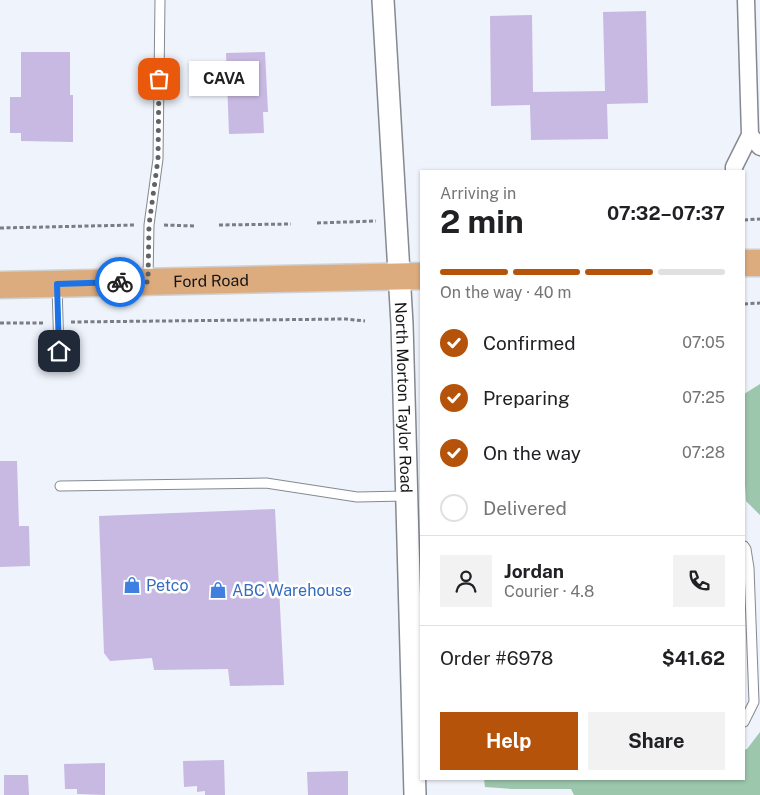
<!DOCTYPE html>
<html lang="en">
<head>
<meta charset="utf-8">
<style>
  body { margin:0; font-family:"Public Sans",sans-serif; background:#f2f2f2; color:#202124; height:100vh; display:flex; flex-direction:column; font-size:19px; white-space:nowrap }
  * { box-sizing:border-box; margin:0 }
  p { font-size:16px; color:#757577 }
  .icon { flex:none; width:28px; height:28px; fill:none; stroke:currentColor; stroke-width:2; stroke-linecap:round; stroke-linejoin:round }
  .map { position:relative; flex:1; overflow:hidden }
  .details { position:absolute; left:420px; top:170px; width:325px; height:610px; display:flex; flex-direction:column; background:#fff; border-radius:0px; box-shadow:0 1px 4px #0004 }
  .details>* { flex:none }
  .pin { position:absolute; display:grid; place-items:center; width:42px; height:42px; color:#fff; margin:-21px; border-radius:10px; box-shadow:0 2px 8px #0006 }
  .courier { position:absolute; display:grid; place-items:center; width:50px; height:50px; margin:-25px; border:4px solid #1a73e8; border-radius:50%; background:#fff; color:#222; box-shadow:0 1px 6px #0007 }
  .bubble { position:absolute; height:35px; border-radius:0px; background:#fff; box-shadow:0 1px 4px #0004; font-size:16px; font-weight:700; line-height:35px; text-align:center }
  .headline em { font-style:normal; font-weight:700 }
  .headline div { display:flex; flex-direction:column-reverse }
  .headline { display:flex; align-items:center; justify-content:space-between; height:85px; padding:0 20px }
  h1 { font-size:32px; font-weight:700; line-height:38px }
  .bar { display:grid; grid-template-columns:repeat(4,1fr); gap:8px 5px; align-content:center; height:60px; padding:0 20px }
  .bar i { height:6px; border-radius:4px; background:#e0e0e0 }
  .bar .on { background:#b45309 }
  .bar p { grid-column:span 4 }
  .line { display:flex; align-items:center; gap:12px; padding:0 20px; border-top:1px solid #e0e0e0 }
  .line div { flex:1 }
  .round { display:grid; place-items:center; flex:none; width:52px; height:52px; border-radius:0px; background:#f2f2f2 }
  ol { padding:0 20px; list-style:none }
  li { display:flex; align-items:center; gap:15px; height:55px }
  li p { margin-inline-start:auto }
  li .icon { padding:5px; border-radius:50%; background:#b45309; color:#fff; stroke-width:4 }
  li:last-child { color:#757577 }
  li i { width:28px; height:28px; border:2px solid #e0e0e0; border-radius:50% }
  .primary-button { display:flex; gap:10px; margin-top:auto; padding:10px 20px }
  .primary-button a { flex:1; height:58px; border-radius:0px; background:#b45309; color:#fff; font-size:20px; font-weight:700; line-height:58px; text-align:center }
  .primary-button a+a { background:#f2f2f2; color:#202124 }
  .map>svg:first-child { display:block }
</style>
</head>
<body>
<div class="map">
<svg width="760" height="795" viewBox="0 0 760 795">
  <rect width="100%" height="100%" fill="#eff3fc"/>
  <path fill="#9cc7ac" d="M760 384V515L746 501 744 468V394Z
    M760 732V795H574L571 789H512L485 787 484 779H744V750L747 749Z"/>
  <path fill="#c8b9e2" d="M646 11 648 103 607 104 608 139 531 140 530 105 491 106 490 16 532 15 533 92 605 91 603 12Z
    M21 52H70V95H73V142L21 141V133H10V97H21Z
    M265 52 268 112H263L264 133 229 134 226 53Z
    M0 461H17L19 526H29L30 566 0 567Z
    M275 509 284 685 230 686 228 669 154 670 152 658 110 661 104 653 99 516Z
    M224 760 225 795H205V791L197 792V786L184 787 183 761Z
    M105 763V795L77 794V789H65L64 764Z
    M348 771V795H308L307 772Z
    M4 775H28L29 795H4Z"/>
  <g fill="none" stroke-linecap="round" stroke-linejoin="round">
    <g stroke="#858991" stroke-width="11">
      <path id="service" d="M148 279 149 225 158 159 160 0
        M57 287 59 351
        M60 486 266 483 357 497 406 496
        M744 546 746 549 749 568 754 702 744 722"/>
    </g>
    <g stroke="#858991" stroke-width="19">
      <path id="minor" d="M746 0 750 135
        M734 171V167L750 135 760 147"/>
    </g>
    <g stroke="#858991" stroke-width="24">
      <g id="tertiary">
        <path id="s1" d="M383 0 402 324 415 795"/>
      </g>
    </g>
    <g stroke="#d0d0d0" stroke-width="29">
      <g id="primary">
        <path d="M744 263H760"/>
        <path id="s2" d="M0 285 421 276"/>
      </g>
    </g>
    <path stroke="#7a7d82" stroke-width="3" stroke-dasharray="4 2.5" stroke-linecap="butt" d="M744 220 760 219
      M317 223 376 221
      M164 225 195 226
      M219 225 291 224
      M0 228 134 225
      M744 304 760 303
      M71 322 346 319 365 321
      M0 323H44"/>
    <use href="#service" stroke="#fff" stroke-width="9"/>
    <use href="#minor" stroke="#fff" stroke-width="16"/>
    <use href="#tertiary" stroke="#fff" stroke-width="21"/>
    <use href="#primary" stroke="#ddac7e" stroke-width="26"/>
  </g>
  <g fill="none" stroke-linecap="round" stroke-linejoin="round">
    <path stroke="#5f6266" stroke-width="5" stroke-dasharray="0 9" d="M120 282H148L149 225 158 159 159 79"/>
    <path stroke="#1a73e8" stroke-width="6" d="M59 351 57 284 120 282"/>
  </g>
  <defs>
    <g id="shop-bare" transform="scale(1.35)"><path d="M-5-2.5h2.3a2.7 3.5 0 0 1 5.4 0H5L5.5 6h-11ZM-1.5-2.5h3a1.5 2.3 0 0 0-3 0Z" fill="#3f7fe0" stroke="#fff" stroke-width="2.5" paint-order="stroke"/></g>
  </defs>
  <g fill-rule="evenodd">
    <use href="#shop-bare" x="132" y="585"/>
    <use href="#shop-bare" x="218" y="590"/>
  </g>
  <g text-anchor="middle" stroke-width="5" stroke-linejoin="round" paint-order="stroke">
    <g font-size="16" fill="#121416" stroke="#fff">
      <text dy="6" stroke="none"><textPath href="#s2" startOffset="211">Ford Road</textPath></text>
      <text dy="6" stroke="none"><textPath href="#s1" startOffset="398">North Morton Taylor Road</textPath></text>
    </g>
    <g font-size="16" fill="#366cbe" stroke="#fff" text-anchor="start">
      <text x="146" y="591">Petco</text>
      <text x="232" y="596">ABC Warehouse</text>
    </g>
  </g>
</svg>
<div class="pin" style="left:159px;top:79px;background:#ea580c"><svg class="icon" aria-label="bag" viewBox="0 0 24 24"><path d="M5 8h14l-1 12H6zM9 8a3 3 0 0 1 6 0"/></svg></div>
<div class="pin" style="left:59px;top:351px;background:#1f2937"><svg class="icon" aria-label="home" viewBox="0 0 24 24"><path d="M3 11l9-7 9 7M6 9v11h12V9"/></svg></div>
<div class="courier" style="left:120px;top:282px"><svg class="icon" aria-label="bike" viewBox="0 0 24 24"><circle cx="6" cy="16" r="4"/><circle cx="18" cy="16" r="4"/><path d="M6 16l4-8h5l3 8M10 8l3 8H6M13 5h3"/></svg></div>
<div class="bubble" style="left:189px;top:61px;width:70px">CAVA</div>
<section class="details">
<div class="headline"><div><h1>2 min</h1><p>Arriving in</p></div><em>07:32–07:37</em></div>
<div class="bar"><i class="on"></i><i class="on"></i><i class="on"></i><i></i><p>On the way · 40 m</p></div>
<ol>
<li><svg class="icon" aria-label="check" viewBox="0 0 24 24"><path d="M5 12l5 5 9-10"/></svg>Confirmed<p>07:05</p></li>
<li><svg class="icon" aria-label="check" viewBox="0 0 24 24"><path d="M5 12l5 5 9-10"/></svg>Preparing<p>07:25</p></li>
<li><svg class="icon" aria-label="check" viewBox="0 0 24 24"><path d="M5 12l5 5 9-10"/></svg>On the way<p>07:28</p></li>
<li><i></i>Delivered</li>
</ol>
<div class="line" style="height:90px"><a class="round"><svg class="icon" aria-label="person" viewBox="0 0 24 24"><circle cx="12" cy="8" r="4"/><path d="M4 21q1-7 8-7t8 7"/></svg></a><div><b>Jordan</b><p>Courier · 4.8</p></div><a class="round"><svg class="icon" aria-label="phone" viewBox="0 0 24 24"><path d="M5 4h4l2 5-3 2q2 4 5 5l2-3 5 2v4C11 20 4 13 5 4z"/></svg></a></div>
<div class="line" style="height:65px"><div>Order #6978</div><b>$41.62</b></div>
<div class="primary-button"><a>Help</a><a>Share</a></div>
</section>
</div>
</body>
</html>
